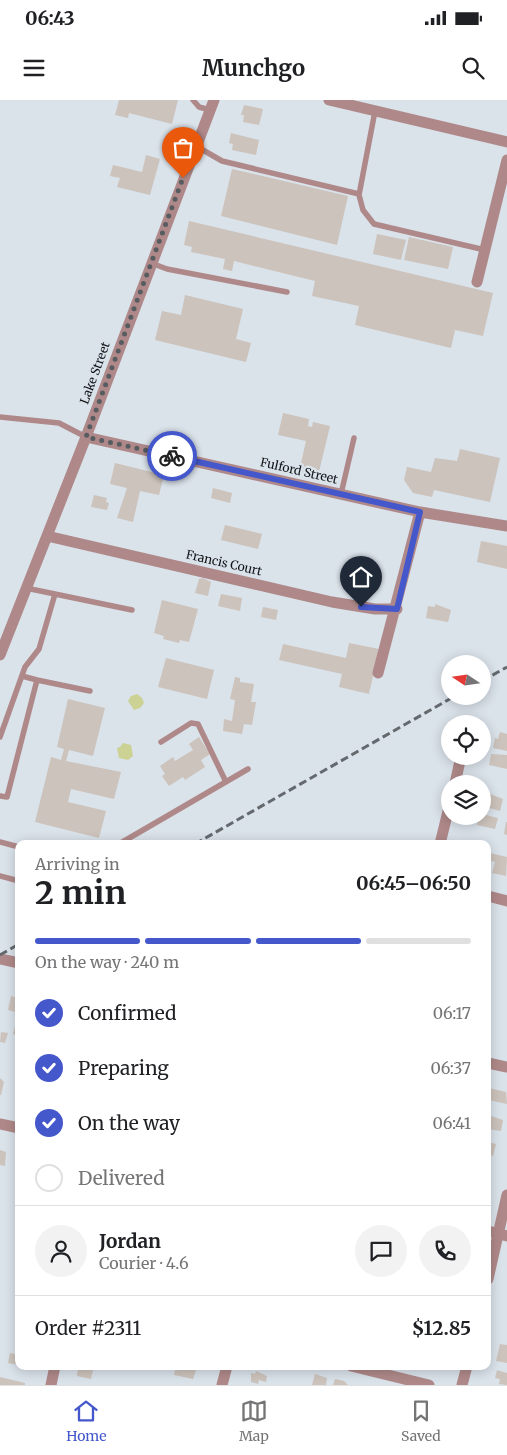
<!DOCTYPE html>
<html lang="en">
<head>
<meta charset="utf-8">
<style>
  body { margin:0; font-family:Merriweather,serif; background:#f2f2f2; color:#202124; height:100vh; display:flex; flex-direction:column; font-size:19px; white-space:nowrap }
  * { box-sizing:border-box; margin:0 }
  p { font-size:16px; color:#757577 }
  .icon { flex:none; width:28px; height:28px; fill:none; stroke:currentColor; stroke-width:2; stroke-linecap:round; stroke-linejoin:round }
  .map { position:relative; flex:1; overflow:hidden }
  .drawer { position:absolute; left:15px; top:740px; width:476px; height:530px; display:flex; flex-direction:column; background:#fff; border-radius:10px; box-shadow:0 2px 12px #0003 }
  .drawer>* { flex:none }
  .needle { width:32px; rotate:283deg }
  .buttons { position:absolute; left:441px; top:555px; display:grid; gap:10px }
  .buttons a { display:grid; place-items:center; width:50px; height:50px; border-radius:50%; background:#fff; box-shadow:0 2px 12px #0003; font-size:25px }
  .pin { position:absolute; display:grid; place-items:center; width:42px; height:42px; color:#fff; margin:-51px -21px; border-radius:50% 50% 50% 0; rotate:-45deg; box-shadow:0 0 5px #0007 }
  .pin .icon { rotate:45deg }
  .courier { position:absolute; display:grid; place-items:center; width:50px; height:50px; margin:-25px; border:4px solid #4457cb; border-radius:50%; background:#fff; color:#222; box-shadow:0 1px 6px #0007 }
  .head em { font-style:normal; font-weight:700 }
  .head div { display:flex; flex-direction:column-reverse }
  .head { display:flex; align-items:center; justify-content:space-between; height:85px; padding:0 20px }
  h1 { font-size:32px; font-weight:700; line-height:38px }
  .bar { display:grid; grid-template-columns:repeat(4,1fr); gap:8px 5px; align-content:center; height:60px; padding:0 20px }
  .bar i { height:6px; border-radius:4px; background:#e0e0e0 }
  .bar .current { background:#4457cb }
  .bar p { grid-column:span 4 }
  .line { display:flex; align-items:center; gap:12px; padding:0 20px; border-top:1px solid #e0e0e0 }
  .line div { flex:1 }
  .round { display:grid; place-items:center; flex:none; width:52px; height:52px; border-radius:26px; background:#f2f2f2 }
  ol { padding:0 20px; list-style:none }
  li { display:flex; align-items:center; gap:15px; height:55px }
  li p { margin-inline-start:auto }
  li .icon { padding:5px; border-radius:50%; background:#4457cb; color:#fff; stroke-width:4 }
  li:last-child { color:#757577 }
  li i { width:28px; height:28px; border:2px solid #e0e0e0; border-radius:50% }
  .status { display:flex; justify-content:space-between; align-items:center; height:35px; padding:0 25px; background:#fff; direction:ltr }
  .status svg { height:14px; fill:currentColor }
  header { display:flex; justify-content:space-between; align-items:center; height:65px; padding:0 20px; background:#fff; font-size:22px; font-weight:700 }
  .tabs { display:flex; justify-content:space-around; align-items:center; height:70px; border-top:1px solid #e0e0e0; background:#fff; font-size:14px; color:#757577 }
  .tabs a { display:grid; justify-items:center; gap:2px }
  .tabs .current { color:#4457cb }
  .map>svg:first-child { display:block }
</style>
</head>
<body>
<div class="status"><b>06:43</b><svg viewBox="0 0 49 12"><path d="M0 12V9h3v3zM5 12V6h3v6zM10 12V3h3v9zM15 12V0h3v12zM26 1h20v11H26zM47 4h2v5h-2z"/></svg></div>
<header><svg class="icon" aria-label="menu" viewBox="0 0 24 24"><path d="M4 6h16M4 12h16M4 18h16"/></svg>Munchgo<svg class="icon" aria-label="search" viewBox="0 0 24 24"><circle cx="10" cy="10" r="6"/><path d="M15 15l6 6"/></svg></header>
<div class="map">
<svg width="507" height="1285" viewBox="0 0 507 1285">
  <rect width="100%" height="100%" fill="#dae2ea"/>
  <path fill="#ccd194" d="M137 594 142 598 144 603 140 608 134 610 128 601 131 596Z
    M123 643 131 645 133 656 128 660 119 658 117 648 120 647Z"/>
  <path fill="#ccc3bc" d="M119 0H178L172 24 129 13 128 18 115 15Z
    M244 5 263 9 259 25 243 22 244 15H241Z
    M231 33 259 40 256 55 232 50 233 44 229 43Z
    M146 55 160 59 150 95 117 87 120 78 110 76 113 65 142 72Z
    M232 69 348 96 337 145 221 116Z
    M189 121 493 193 483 236 455 230 451 248 355 225 359 206 312 196 315 181 234 161 232 171 223 169 225 159 191 152 192 147 184 145Z
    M377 134 406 140 401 160 373 154Z
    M409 137 453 147 448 169 404 160Z
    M185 195 243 209 236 239 251 243 246 262 155 240 162 211 181 215Z
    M283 313 309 319 308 326 312 327 313 322 330 326 318 376 299 372 306 341 278 335Z
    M460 349 500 358 490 402 434 390 432 397 413 393 404 380 407 367 431 372 435 358 457 361Z
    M115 363 164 375 159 395 140 391 133 422 117 418 127 388 110 384Z
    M213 388 232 393 230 403 211 398Z
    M94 395 107 398 106 402 109 403 107 410 91 407Z
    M225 425 262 434 258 449 221 440Z
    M481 441 507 446V469L477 462Z
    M203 478 211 482 208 496 195 493 199 479Z
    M221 494 242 498 240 511 218 506Z
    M162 500 198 509 189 542 180 540 179 543 163 539 164 536 154 533Z
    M435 504 451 510 448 522 426 518 428 506 435 507Z
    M263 507 278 510 276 520 261 517Z
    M349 543 379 549 369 594 339 587 342 574 279 560 283 544 346 558Z
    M166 558 214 570 207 599 158 587Z
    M235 577 240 578V582L254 584 251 602H256L252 625 244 624 242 634 223 631 224 619 232 621 235 600 230 599Z
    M68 599 105 608 93 656 69 650 66 661 121 672 114 699 71 689 68 702 106 711 99 738 35 722 51 657 61 660 64 649 57 647Z
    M500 632 507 634V651L493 648 495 638 498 639Z
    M199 637 210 654 201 660 205 667 185 680 183 677 169 686 162 676 165 674 160 666 173 657 175 661 193 650 189 644Z
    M491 654 507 655V669L489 665Z
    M490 694 503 699 500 711 482 706 484 695 490 697Z
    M482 714 498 718 495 729 477 725 479 716H482Z
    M506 722H507V735L504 734Z
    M490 753 507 757 506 776 492 773 495 762 488 760Z
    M488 824 491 825 489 840H488Z
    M11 896 19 898V913L8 910Z
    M16 922H19V936L13 934Z
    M1 932 8 933 5 943 0 942Z
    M0 978 4 982 1 995H0Z
    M489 988 506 992 507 1004 488 1000Z
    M488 1015 503 1020 501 1031 488 1029Z
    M488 1042 496 1044 493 1056 488 1055Z
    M0 1050 6 1052 5 1066 0 1065Z
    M17 1217H19V1227L15 1226Z
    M500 1244 507 1245V1263L496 1261Z
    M10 1253 19 1255V1265L8 1263Z
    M78 1266H94L91 1279 77 1276Z
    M176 1266 197 1267 193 1279 174 1275Z
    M497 1270 507 1273V1285L499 1284 500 1279 495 1278Z
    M256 1271 267 1276 266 1282 259 1280 258 1284 251 1282V1273L255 1274Z
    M315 1274 327 1278 326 1285H312Z
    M0 1277 25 1283V1285H0Z
    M335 1279 344 1281 348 1285H333Z"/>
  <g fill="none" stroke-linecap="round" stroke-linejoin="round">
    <path stroke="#af8989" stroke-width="5.5" d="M193 0 199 7 210 10
      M375 11 359 95 363 110 374 124 485 150
      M196 46 222 61 359 94
      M151 163 167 169 287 192
      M0 317 59 323 86 337
      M341 394 354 338
      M26 488 132 510
      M22 576 37 580
      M0 637 25 567 39 549 55 494
      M161 642 191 623 198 624 226 682
      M0 696 7 697 37 580 90 591
      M0 742 19 747
      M119 744 248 669
      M0 776 19 781"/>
    <path stroke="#af8989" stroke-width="11" d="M329 0 507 42
      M477 182 507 60
      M86 337 420 412 507 426
      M47 436 332 502 375 509H397
      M0 555 86 337 214 0
      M378 573 420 412
      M455 684 461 656
      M440 744 450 703
      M488 796 507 801
      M0 859 19 863
      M488 963 507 967
      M0 1024 19 1028
      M488 1131 507 1136
      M488 1179 507 1095
      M351 1266 429 1285
      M51 1285 55 1266
      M222 1285 227 1266
      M462 1285 467 1266"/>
    <path stroke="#64696e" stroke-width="3" stroke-dasharray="8 4" stroke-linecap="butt" d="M482 581 507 567
      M195 744 455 596
      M0 855 19 844"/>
  </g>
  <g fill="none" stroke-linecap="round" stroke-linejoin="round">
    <path stroke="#575c61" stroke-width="5" stroke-dasharray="0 9" d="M172 356 86 337 183 78"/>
    <path stroke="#4457cb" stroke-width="6" d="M172 356 420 412 397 509 361 507"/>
  </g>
  <g text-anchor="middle" stroke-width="5" stroke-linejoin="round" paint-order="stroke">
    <g font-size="12" fill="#111417" stroke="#dae2ea">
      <text transform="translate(95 273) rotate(-70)" y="4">Lake Street</text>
      <text transform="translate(299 371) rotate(13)" y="4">Fulford Street</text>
      <text transform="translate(224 463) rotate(13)" y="4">Francis Court</text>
    </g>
  </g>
</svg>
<div class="buttons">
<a><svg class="needle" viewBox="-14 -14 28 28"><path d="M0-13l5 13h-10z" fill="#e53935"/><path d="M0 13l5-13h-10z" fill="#757577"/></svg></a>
<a><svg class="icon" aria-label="locate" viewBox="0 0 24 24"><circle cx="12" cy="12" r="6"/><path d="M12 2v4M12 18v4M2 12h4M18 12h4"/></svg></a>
<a><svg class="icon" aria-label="layers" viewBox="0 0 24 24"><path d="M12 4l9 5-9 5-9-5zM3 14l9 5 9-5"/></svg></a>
</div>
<div class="pin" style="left:183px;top:78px;background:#ea580c"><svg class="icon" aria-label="bag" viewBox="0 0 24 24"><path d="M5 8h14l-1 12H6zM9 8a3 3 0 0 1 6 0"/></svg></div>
<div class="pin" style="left:361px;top:507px;background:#1f2937"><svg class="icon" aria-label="home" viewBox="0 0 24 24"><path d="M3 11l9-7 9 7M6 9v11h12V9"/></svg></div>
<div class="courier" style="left:172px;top:356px"><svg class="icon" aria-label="bike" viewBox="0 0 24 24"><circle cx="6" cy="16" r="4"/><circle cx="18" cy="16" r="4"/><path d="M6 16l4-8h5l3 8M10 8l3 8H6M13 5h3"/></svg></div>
<section class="drawer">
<div class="head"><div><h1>2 min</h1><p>Arriving in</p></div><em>06:45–06:50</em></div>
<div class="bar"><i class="current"></i><i class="current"></i><i class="current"></i><i></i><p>On the way · 240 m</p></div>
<ol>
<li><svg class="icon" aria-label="check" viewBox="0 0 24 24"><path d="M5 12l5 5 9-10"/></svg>Confirmed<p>06:17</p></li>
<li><svg class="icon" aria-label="check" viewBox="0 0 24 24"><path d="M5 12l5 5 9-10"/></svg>Preparing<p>06:37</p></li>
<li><svg class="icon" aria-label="check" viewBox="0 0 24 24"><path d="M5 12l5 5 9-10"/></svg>On the way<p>06:41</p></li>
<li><i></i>Delivered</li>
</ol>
<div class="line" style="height:90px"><a class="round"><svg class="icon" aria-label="person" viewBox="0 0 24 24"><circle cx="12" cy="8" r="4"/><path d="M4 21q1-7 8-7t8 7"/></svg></a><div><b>Jordan</b><p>Courier · 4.6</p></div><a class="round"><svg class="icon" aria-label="chat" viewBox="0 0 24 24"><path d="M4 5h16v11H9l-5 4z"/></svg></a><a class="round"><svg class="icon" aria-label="phone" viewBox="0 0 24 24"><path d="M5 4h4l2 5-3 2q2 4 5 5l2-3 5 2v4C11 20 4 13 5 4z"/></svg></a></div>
<div class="line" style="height:65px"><div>Order #2311</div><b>$12.85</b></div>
</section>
</div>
<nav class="tabs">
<a class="current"><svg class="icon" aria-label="home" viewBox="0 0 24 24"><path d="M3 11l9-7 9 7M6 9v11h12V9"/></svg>Home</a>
<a><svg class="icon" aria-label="map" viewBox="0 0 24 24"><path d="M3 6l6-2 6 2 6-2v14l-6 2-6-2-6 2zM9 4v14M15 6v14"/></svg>Map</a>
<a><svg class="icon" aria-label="saved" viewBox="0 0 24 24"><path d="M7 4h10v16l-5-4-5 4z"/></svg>Saved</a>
</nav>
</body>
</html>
